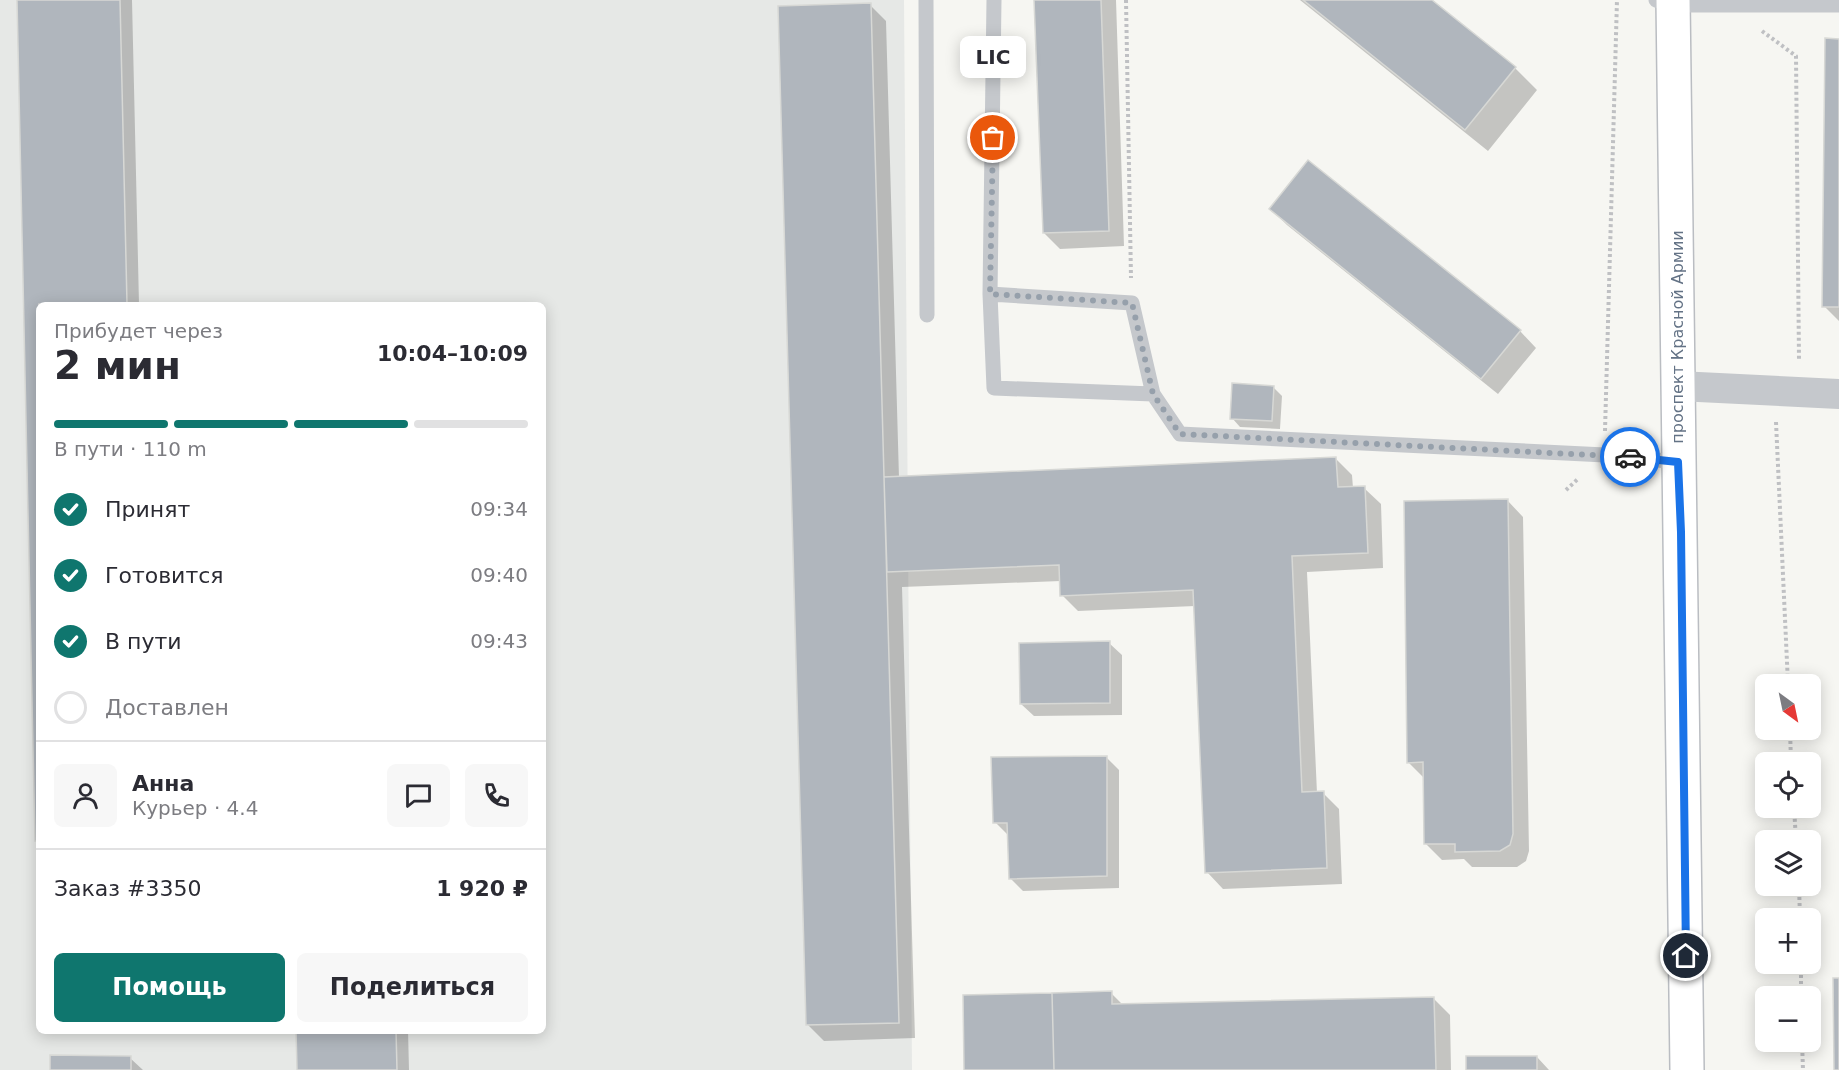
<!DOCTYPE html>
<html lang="ru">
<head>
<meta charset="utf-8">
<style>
  body { margin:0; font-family:"DejaVu Sans",sans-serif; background:#f7f7f7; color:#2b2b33; height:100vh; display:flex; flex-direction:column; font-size:22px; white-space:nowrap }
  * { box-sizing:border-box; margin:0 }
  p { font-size:20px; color:#7c7c81 }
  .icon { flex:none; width:33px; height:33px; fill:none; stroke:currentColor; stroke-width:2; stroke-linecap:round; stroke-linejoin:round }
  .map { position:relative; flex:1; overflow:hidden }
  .drawer { position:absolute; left:36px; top:302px; width:510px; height:732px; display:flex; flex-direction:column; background:#fff; border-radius:9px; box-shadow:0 3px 15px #0003 }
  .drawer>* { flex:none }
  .needle { width:39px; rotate:147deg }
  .controls { position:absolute; left:1755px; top:674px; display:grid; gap:12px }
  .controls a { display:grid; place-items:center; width:66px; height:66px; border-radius:9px; background:#fff; box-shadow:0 3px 15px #0003; font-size:30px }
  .pin { position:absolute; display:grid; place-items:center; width:51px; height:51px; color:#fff; margin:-26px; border:3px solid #fff; border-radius:50%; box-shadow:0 2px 6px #0007 }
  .courier { position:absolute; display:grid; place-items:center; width:60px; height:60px; margin:-30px; border:4px solid #1a73e8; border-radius:50%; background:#fff; color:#222; box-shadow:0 2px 8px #0007 }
  .bubble { position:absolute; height:42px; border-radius:9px; background:#fff; box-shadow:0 3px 15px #0003; font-size:20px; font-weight:600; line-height:42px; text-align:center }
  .summary em { font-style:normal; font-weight:600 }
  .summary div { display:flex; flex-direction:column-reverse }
  .summary { display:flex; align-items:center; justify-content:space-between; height:102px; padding:0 18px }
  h1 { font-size:39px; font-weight:600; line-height:45px }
  .bar { display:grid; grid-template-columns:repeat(4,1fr); gap:9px 6px; align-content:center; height:72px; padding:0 18px }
  .bar i { height:8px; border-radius:4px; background:#e1e1e2 }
  .bar .on { background:#0f766e }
  .bar p { grid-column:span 4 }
  .line { display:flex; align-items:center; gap:15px; padding:0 18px; border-top:2px solid #e1e1e2 }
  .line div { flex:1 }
  .round { display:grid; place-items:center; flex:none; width:63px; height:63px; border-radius:9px; background:#f7f7f7 }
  ol { padding:0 18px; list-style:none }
  li { display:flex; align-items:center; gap:18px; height:66px }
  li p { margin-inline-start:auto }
  li .icon { padding:6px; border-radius:50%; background:#0f766e; color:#fff; stroke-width:4 }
  li:last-child { color:#7c7c81 }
  li i { width:33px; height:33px; border:3px solid #e1e1e2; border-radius:50% }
  .button { display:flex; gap:12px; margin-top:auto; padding:12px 18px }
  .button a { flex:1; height:69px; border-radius:9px; background:#0f766e; color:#fff; font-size:24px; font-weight:600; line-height:69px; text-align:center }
  .button a+a { background:#f7f7f7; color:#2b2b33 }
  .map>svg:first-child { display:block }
</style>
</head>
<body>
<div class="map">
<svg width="1839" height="1070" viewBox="0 0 1839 1070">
  <rect width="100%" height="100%" fill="#f6f6f2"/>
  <path fill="#e6e8e6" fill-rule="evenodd" d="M0 0H904L912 1070H0ZM39 304H543V1030H39Z"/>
  <path fill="#0003" d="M19 0H132L139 304H39V843L37 840Z
    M1036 0H1116L1124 246 1060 249 1044 233Z
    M1300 0H1430L1515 68 1537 90 1488 151Z
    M870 5 886 21 899 478 1336 459 1352 475 1353 488H1364L1381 504 1383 568 1307 572 1317 793H1323L1339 809 1342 884 1223 889 1207 872 1195 606 1078 611 1062 595 1061 581 902 587 915 1038 824 1041 807 1024Z
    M1839 40V321L1824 306Z
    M1271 209 1520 331 1536 348 1498 394 1287 225Z
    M1274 388 1282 396 1280 429 1240 427 1232 418Z
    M1507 500 1523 517 1529 851 1526 861 1517 867H1472L1464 859 1442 860 1425 843 1424 778 1408 762Z
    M1109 643 1122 655V715L1034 716 1021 704Z
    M1107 758 1119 770V888L1023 891 1010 878 1008 835 995 822Z
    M1111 993 1123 1005 1433 998 1450 1015 1451 1070H966Z
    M298 1030H408L409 1070H299Z
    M1537 1057 1549 1070H1467Z
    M130 1058 143 1070H51Z"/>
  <path fill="#b0b6bd" stroke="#d7d8d5" stroke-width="1.5" d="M17 0H120L127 304H39V841H35Z
    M1034 0H1101L1109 231 1043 233Z
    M1303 0H1432L1516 67 1465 130Z
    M871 3 899 1023 806 1025 778 6Z
    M1825 38 1839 39V307H1822Z
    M1308 160 1521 330 1481 379 1269 209Z
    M1232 383 1274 386 1272 421 1230 419Z
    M1336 457 1338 487 1365 486 1368 553 1292 556 1302 792 1324 791 1327 868 1205 873 1193 590 1060 596 1059 565 887 572 884 477Z
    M1508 499 1513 834 1510 845 1500 851 1455 852V844H1424L1423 762 1407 763 1404 501Z
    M1110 641V703L1020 704 1019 643Z
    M1107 756V876L1009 879 1007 823H993L991 757Z
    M1833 978H1839V1070H1834Z
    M1112 991V1004L1434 997 1436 1070H1054L1052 993Z
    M1052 993 1054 1070H964L963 995Z
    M296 1030H396L397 1070H297Z
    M50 1055 131 1056V1070H50Z
    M1466 1056H1537V1070H1466Z"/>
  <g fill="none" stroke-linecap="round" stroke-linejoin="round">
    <g stroke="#babdc2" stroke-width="36">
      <path id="secondary" d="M1673 0 1687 1070"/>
    </g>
    <path stroke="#bfc0c3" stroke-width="4" stroke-dasharray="3 3" stroke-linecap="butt" d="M1126 0 1131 278
      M1762 31 1796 56 1799 360
      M1776 422 1788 684
      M1605 431 1617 0
      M1566 490 1579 478
      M1790 729 1791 762
      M1794 807 1796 840
      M1799 885 1800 918
      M1801 963V996
      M1802 1041 1803 1070"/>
    <path stroke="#c5c8cc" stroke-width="15" d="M926 0 927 315
      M994 0 990 294 1132 303 1153 394 1180 434 1605 455 1678 462
      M1656 0 1673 5H1839
      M990 294 994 388 1153 394"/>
    <path stroke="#c5c8cc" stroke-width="30" d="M1678 386 1839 394"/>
    <use href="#secondary" stroke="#fff" stroke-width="33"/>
  </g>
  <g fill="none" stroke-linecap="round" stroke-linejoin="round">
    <path stroke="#96a0ab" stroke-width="6" stroke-dasharray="0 10.8" d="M993 138 990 294 1132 303 1153 394 1180 434 1630 457"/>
    <path stroke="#1a73e8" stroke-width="8" d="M1630 457 1678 462 1681 532 1686 956"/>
  </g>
  <g text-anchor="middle" stroke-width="6" stroke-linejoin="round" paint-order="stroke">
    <g font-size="16" fill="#637285" stroke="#fff">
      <text transform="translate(1677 337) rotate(-90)" y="6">проспект Красной Армии</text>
    </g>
  </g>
</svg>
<div class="controls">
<a><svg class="needle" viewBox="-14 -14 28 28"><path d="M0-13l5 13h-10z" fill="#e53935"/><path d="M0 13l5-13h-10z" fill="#7c7c81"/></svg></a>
<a><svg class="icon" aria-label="locate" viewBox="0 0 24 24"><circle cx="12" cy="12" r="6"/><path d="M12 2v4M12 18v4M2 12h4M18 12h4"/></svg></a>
<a><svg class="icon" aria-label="layers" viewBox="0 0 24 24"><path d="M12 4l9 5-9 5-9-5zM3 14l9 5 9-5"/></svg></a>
<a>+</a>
<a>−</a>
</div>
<div class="pin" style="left:993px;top:138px;background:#ea580c"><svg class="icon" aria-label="bag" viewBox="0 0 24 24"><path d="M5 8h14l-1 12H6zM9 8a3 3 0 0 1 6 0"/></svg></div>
<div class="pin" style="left:1686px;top:956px;background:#1f2937"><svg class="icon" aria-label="home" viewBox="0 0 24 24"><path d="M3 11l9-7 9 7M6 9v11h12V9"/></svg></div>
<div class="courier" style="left:1630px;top:457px"><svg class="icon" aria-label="car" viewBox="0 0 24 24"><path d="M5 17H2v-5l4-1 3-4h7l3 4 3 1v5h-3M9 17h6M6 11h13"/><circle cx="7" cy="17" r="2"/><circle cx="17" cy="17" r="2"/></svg></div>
<div class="bubble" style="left:960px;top:36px;width:66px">LIC</div>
<section class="drawer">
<div class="summary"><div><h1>2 мин</h1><p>Прибудет через</p></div><em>10:04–10:09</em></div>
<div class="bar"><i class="on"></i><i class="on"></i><i class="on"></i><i></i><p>В пути · 110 m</p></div>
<ol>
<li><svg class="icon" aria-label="check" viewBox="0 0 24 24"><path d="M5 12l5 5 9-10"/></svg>Принят<p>09:34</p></li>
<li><svg class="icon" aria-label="check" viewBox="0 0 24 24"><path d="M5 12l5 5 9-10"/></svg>Готовится<p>09:40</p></li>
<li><svg class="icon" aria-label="check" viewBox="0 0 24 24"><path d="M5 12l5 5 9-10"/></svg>В пути<p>09:43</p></li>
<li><i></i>Доставлен</li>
</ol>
<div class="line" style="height:108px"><a class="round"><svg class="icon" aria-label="person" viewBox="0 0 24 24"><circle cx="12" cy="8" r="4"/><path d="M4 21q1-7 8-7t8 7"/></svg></a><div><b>Анна</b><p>Курьер · 4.4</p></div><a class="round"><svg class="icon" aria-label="chat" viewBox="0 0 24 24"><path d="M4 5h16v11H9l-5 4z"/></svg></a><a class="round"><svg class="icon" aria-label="phone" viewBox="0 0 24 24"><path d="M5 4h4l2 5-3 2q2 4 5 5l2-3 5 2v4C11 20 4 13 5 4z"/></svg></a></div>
<div class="line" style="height:78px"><div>Заказ #3350</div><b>1 920 ₽</b></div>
<div class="button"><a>Помощь</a><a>Поделиться</a></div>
</section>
</div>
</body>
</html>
